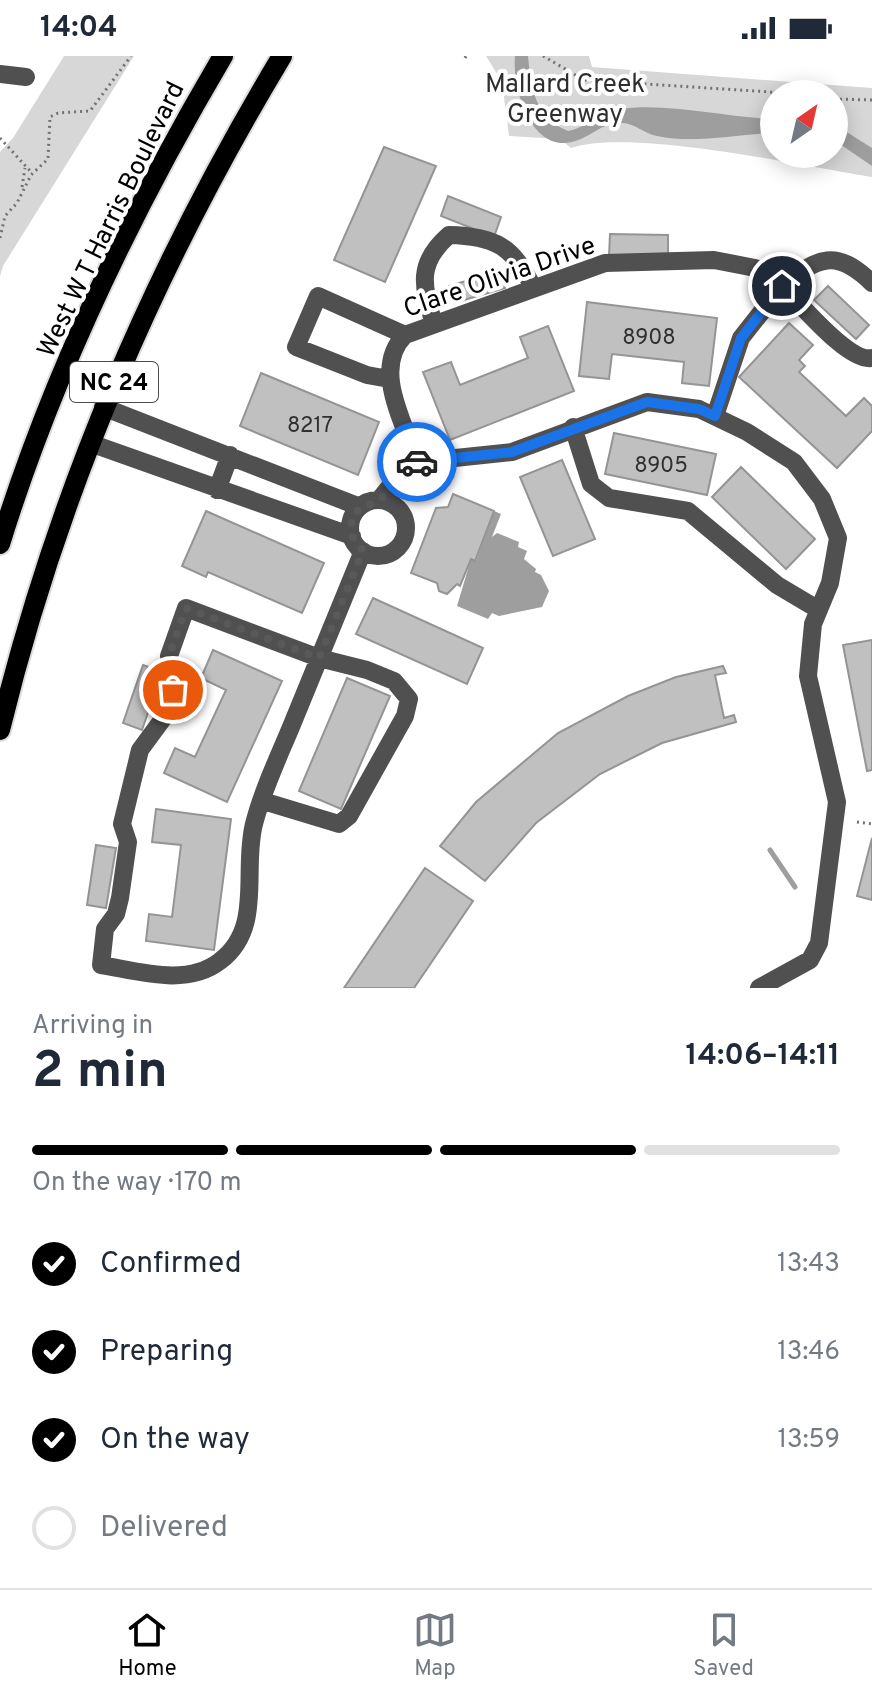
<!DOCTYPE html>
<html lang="en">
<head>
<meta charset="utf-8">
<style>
  body { margin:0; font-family:Overpass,sans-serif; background:#f2f2f3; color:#1f2937; height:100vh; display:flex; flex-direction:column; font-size:30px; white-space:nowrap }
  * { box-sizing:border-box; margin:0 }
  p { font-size:26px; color:#747a83 }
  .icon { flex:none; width:44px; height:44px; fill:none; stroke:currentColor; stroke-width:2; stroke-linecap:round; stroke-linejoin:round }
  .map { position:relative; height:932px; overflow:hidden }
  .side { display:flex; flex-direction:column; background:#fff; flex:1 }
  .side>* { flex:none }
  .needle { width:52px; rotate:34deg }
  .tools { position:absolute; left:760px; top:24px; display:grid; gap:16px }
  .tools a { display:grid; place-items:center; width:88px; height:88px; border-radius:50%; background:#fff; box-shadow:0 4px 20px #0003; font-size:40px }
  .pin { position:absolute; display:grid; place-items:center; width:68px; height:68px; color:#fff; margin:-34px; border:4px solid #fff; border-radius:50%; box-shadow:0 2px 8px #0007 }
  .courier { position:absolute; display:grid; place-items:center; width:80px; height:80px; margin:-40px; border:6px solid #1a73e8; border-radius:50%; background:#fff; color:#222; box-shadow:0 2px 10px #0007 }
  .head em { font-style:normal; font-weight:700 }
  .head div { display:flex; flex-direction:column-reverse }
  .head { display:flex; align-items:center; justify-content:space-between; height:136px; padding:0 32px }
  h1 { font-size:52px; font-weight:700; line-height:60px }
  .bar { display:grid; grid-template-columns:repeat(4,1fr); gap:12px 8px; align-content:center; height:96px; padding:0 32px }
  .bar i { height:10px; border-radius:6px; background:#e0e1e3 }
  .bar .current { background:#000 }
  .bar p { grid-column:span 4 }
  ol { padding:0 32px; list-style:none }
  li { display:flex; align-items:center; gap:24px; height:88px }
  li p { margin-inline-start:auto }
  li .icon { padding:8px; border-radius:50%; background:#000; color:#fff; stroke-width:4 }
  li:last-child { color:#747a83 }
  li i { width:44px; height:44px; border:4px solid #e0e1e3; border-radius:50% }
  .status { display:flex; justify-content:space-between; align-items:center; height:56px; padding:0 40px; background:#fff; direction:ltr }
  .status svg { height:22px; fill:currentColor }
  .menu { display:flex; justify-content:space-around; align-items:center; height:112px; border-top:2px solid #e0e1e3; background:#fff; font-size:22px; color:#747a83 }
  .menu a { display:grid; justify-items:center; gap:4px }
  .menu .current { color:#000 }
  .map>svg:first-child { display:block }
</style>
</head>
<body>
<div class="status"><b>14:04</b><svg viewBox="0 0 49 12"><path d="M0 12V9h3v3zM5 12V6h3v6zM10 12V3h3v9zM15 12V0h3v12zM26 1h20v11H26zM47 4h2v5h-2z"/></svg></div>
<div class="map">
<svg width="872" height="932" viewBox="0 0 872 932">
  <rect width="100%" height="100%" fill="#fff"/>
  <path fill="#d7d7d7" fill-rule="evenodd" d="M64 0H134L3 210 0 220V96L13 82Z
    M486 0H589L592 11 872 32V121C803 110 631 72 571 92L560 83 509 80 502 26ZM774 38H834V98H774Z"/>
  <path fill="#9e9e9e" d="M515 0H528C531 32 535 62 568 75 587 72 599 55 619 53 669 46 723 61 774 63V77C735 78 696 88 657 80 645 78 636 68 623 67 603 65 591 82 572 86 530 96 512 30 515 0Z
    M834 68 872 92V110L834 84Z
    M494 455 501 458 492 481 497 477 519 486 518 491 527 495 524 503 536 513 535 516 541 519 549 535 542 551 499 560 492 557 488 563 457 550 471 503 476 505Z"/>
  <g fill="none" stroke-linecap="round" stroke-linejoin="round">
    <path stroke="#9e9e9e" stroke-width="5" d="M770 794 795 831"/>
  </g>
  <path fill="#c0c0c0" stroke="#949494" stroke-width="2" d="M384 91 436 110 385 226 334 204Z
    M448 140 501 161 494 181 441 160Z
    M610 178 668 179V200H609Z
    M500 215 505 232 454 247 449 230Z
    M828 230 869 269 856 283 814 244Z
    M587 246 717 262 709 330 682 327 684 306 612 298 609 323 579 320Z
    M789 267 813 289 799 304 805 310 799 316 846 360 864 342 872 350V375L837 412 739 321Z
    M548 270 574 335 450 384 423 316 451 306 460 329 528 302 520 281Z
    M261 317 379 366 358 419 240 370Z
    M614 377 716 398 707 439 605 418Z
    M562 404 595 483 553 500 520 421Z
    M741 411 815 483 786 513 712 441Z
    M453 438 494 455 475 505 471 503 460 530 457 528 447 538 439 535 437 527 411 517 436 452 448 451Z
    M206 455 324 507 302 557 208 516 206 521 182 510Z
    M373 542 483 592 467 628 356 578Z
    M872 584V714L867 715 843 589Z
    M213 594 282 625 227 746 164 717 175 692 195 701 226 634 201 622Z
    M143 609 162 616 142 674 123 667Z
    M723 610 726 617 715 619 724 662 734 659 736 666 662 687 600 718 536 767 485 825 440 790 476 746 558 677 628 640 676 621Z
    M347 622 390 640 341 753 299 735Z
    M156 753 231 763 214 894 146 885 149 858 172 861 181 789 152 786Z
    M872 782V844L857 840Z
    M96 789 116 792 106 852 87 849Z
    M425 812 473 845 414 932H344Z"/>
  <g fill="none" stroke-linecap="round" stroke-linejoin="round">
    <g stroke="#dbdbdb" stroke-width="24">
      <path id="major" d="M0 488C53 317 132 154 223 0
        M0 674C58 435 155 211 282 0"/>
    </g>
    <path stroke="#727272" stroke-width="3" stroke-dasharray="2 4" stroke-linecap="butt" d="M543 0 584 24 801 38
      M465 2 466 0
      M834 43 872 44
      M0 82 32 117
      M22 131 25 112
      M0 182 5 160 17 147 31 119 48 103 50 61 58 57 90 55 131 0
      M857 766 872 768"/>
    <path stroke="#505050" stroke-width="18" d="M0 18 26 21
      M872 227C836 192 818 201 782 230 800 247 849 307 872 302
      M434 268C423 230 416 208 449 179 494 180 514 190 533 232
      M389 323 367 319 296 291 318 240 405 279
      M103 351 360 451
      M573 371 591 428 609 442 688 455 777 529 819 554
      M90 387 352 480
      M417 406C405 367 371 313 405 279L605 207 714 204 755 212 782 230 741 282 715 360
      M217 434 230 399
      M379 444 405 412 417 406 512 396 647 346 699 353 747 376 794 406 822 443 838 482 830 527 813 568 808 620 837 746 819 887 810 904 759 932
      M350 472a28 28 0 1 1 56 0a28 28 0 1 1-56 0Z
      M263 745 339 768 349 760 405 660 409 643 394 625 367 614 319 602 186 552 169 600 173 627 170 646 165 660 140 694 122 768 128 786 120 842 116 858 105 873 101 909C138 915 187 931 220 905 264 872 242 815 254 768 262 736 278 702 291 671 315 612 339 554 363 495"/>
    <use href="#major" stroke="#000" stroke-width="20"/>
  </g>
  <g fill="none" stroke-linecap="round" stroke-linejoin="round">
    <path stroke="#595959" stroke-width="8" stroke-dasharray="0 14.4" d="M173 634 169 600 186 552 319 602 363 495 352 480C348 449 361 456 380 443 395 433 398 413 417 406"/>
    <path stroke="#1a73e8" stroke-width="10" d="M417 406 512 396 647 346 699 353 715 360 741 282 782 230"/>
  </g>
  <g text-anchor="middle" stroke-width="8" stroke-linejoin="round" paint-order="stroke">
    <g font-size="22" fill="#303030">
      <text x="649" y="288">8908</text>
      <text x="310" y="376">8217</text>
      <text x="661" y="416">8905</text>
    </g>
    <rect fill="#fff" stroke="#4c4c4c" stroke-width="2" x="70" y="306" width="88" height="40" rx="6"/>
    <g font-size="24" font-weight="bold" fill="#000">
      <text x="114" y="334">NC 24</text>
    </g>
    <g font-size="26" fill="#2e2e2e" stroke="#fff">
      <text x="565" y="36">Mallard Creek<tspan x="565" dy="30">Greenway</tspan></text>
    </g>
    <g font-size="26" fill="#000" stroke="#fff">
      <text transform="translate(110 163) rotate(-64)" y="9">West W T Harris Boulevard</text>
      <text transform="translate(499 220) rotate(-19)" y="9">Clare Olivia Drive</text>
    </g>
  </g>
</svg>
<div class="tools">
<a><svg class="needle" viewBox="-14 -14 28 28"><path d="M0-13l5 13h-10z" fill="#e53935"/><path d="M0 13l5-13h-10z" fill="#747a83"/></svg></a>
</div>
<div class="pin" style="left:173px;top:634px;background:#ea580c"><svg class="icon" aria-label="bag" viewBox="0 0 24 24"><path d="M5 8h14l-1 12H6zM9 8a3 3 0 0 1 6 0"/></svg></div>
<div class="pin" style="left:782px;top:230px;background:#1f2937"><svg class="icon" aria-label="home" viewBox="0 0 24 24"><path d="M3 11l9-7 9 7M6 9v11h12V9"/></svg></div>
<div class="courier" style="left:417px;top:406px"><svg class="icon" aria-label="car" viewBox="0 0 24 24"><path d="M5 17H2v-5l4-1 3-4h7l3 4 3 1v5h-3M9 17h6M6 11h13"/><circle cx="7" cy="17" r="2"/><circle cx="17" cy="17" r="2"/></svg></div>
</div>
<section class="side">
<div class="head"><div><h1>2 min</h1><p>Arriving in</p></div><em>14:06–14:11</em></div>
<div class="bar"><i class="current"></i><i class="current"></i><i class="current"></i><i></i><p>On the way · 170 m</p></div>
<ol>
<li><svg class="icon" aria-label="check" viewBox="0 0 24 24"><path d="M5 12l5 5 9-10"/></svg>Confirmed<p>13:43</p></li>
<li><svg class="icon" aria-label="check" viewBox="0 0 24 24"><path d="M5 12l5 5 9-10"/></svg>Preparing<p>13:46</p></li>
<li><svg class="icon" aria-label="check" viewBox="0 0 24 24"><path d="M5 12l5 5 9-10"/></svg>On the way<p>13:59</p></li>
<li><i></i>Delivered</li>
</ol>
</section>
<nav class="menu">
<a class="current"><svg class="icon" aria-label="home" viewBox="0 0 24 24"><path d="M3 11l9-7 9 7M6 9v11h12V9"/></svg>Home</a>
<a><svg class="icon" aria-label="map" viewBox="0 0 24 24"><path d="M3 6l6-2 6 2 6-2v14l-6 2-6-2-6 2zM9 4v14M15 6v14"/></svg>Map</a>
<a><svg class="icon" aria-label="saved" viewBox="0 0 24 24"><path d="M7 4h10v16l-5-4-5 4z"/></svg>Saved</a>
</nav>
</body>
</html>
